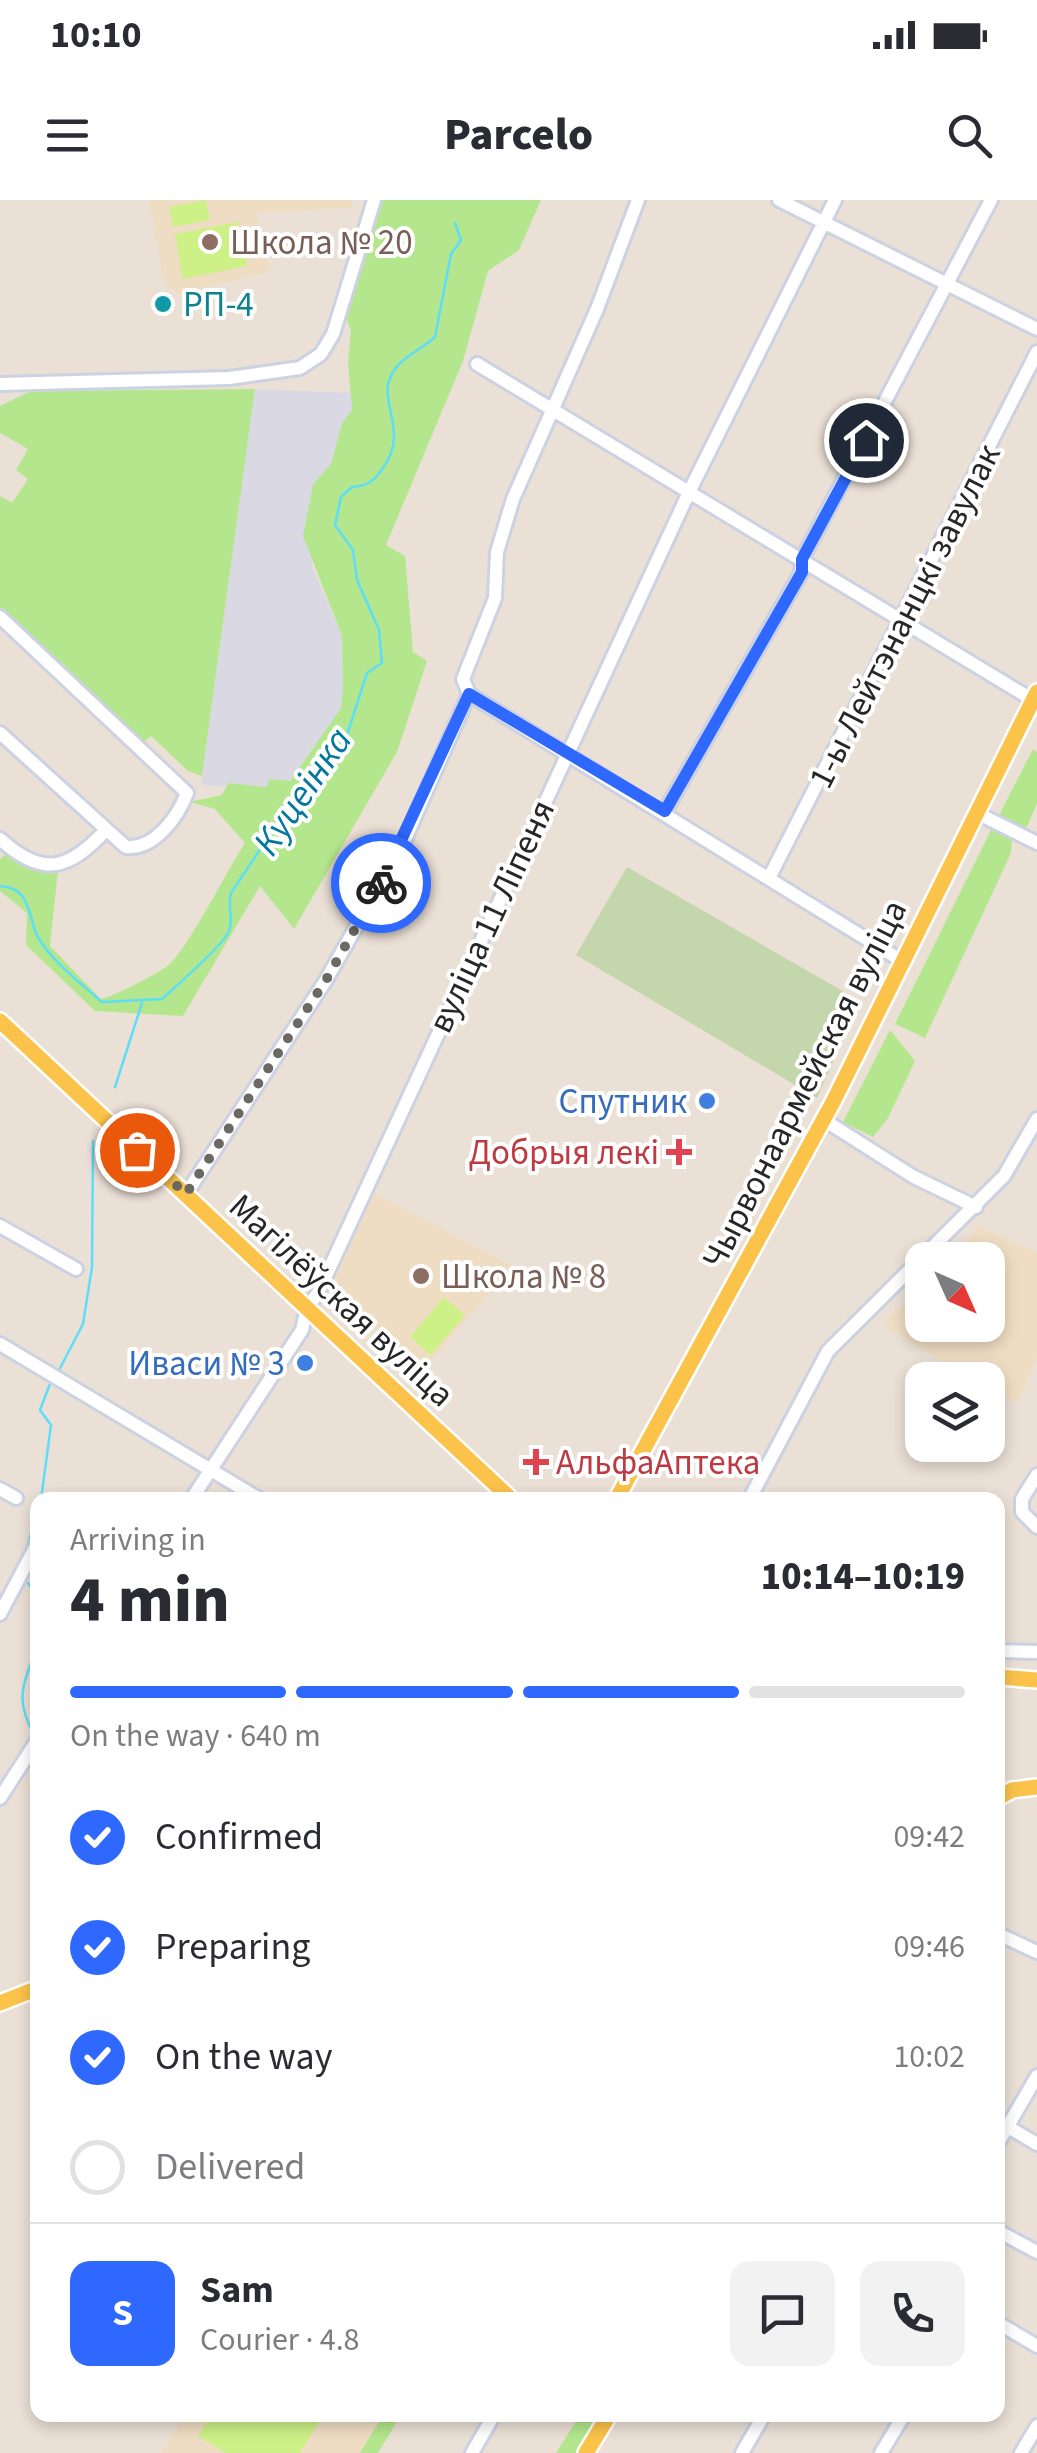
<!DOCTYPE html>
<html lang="en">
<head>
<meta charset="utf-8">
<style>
  body { margin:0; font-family:"Source Sans 3",sans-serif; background:#f2f2f3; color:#2b2b33; height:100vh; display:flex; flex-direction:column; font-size:38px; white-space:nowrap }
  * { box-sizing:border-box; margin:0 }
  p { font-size:32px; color:#7c7c81 }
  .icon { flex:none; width:55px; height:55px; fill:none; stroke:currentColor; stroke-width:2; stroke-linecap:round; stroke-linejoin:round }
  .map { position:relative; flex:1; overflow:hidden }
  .details { position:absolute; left:30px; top:1292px; width:975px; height:930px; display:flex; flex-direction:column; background:#fff; border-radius:20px; box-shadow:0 5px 15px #0003 }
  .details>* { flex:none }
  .needle { width:65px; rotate:135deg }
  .controls { position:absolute; left:905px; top:1042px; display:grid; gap:20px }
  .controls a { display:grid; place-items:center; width:100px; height:100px; border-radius:20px; background:#fff; box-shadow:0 5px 15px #0003; font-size:50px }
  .pin { position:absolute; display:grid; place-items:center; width:85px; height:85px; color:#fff; margin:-42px; border:5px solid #fff; border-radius:50%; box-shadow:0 2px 10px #0007 }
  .courier { position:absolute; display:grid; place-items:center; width:100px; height:100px; margin:-50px; border:8px solid #2f68ff; border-radius:50%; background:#fff; color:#222; box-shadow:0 2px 12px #0007 }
  .head em { font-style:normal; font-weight:800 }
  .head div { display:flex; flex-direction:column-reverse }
  .head { display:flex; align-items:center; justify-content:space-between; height:170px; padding:0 40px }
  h1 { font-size:65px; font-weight:800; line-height:75px }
  .bar { display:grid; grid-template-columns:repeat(4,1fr); gap:15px 10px; align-content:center; height:120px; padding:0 40px }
  .bar i { height:12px; border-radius:8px; background:#e1e1e2 }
  .bar .on { background:#2f68ff }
  .bar p { grid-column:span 4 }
  .line { display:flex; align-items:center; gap:25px; padding:0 40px; border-top:2px solid #e1e1e2 }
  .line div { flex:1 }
  .round { display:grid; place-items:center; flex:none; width:105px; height:105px; border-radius:20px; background:#f2f2f3 }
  ol { padding:0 40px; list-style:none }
  li { display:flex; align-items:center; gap:30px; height:110px }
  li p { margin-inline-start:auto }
  li .icon { padding:10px; border-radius:50%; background:#2f68ff; color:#fff; stroke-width:4 }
  li:last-child { color:#7c7c81 }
  li i { width:55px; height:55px; border:5px solid #e1e1e2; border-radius:50% }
  .status { display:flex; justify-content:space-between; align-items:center; height:70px; padding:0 50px; background:#fff; direction:ltr }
  .status svg { height:28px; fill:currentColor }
  header { display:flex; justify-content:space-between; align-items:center; height:130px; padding:0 40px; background:#fff; font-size:45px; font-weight:800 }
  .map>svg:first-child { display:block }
</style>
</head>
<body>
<div class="status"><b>10:10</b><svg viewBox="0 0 49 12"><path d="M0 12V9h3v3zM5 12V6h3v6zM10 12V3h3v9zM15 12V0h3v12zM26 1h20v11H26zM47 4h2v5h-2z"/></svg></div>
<header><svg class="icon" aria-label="menu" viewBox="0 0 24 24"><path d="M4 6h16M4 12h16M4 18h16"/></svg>Parcelo<svg class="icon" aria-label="search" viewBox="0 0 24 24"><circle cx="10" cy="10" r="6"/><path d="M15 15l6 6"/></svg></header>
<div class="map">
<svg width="1037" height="2253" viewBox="0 0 1037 2253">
  <rect width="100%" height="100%" fill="#ebe0d6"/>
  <path fill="#dad8e2" d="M255 189 353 193 352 210 342 223 331 264 313 284 312 366 342 436 343 489 341 509 290 581 268 587 212 586 201 584Z"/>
  <path fill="#efddc3" d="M149 0H353L351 8 257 13 270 72 178 94 164 84Z
    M374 993 513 1066 421 1173 332 1086Z
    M978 1026 1037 1052V1158L1017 1203 988 1189V1180H972L882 1124 922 1087V1125H988V1060H951Z
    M184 2215H383L360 2253H161Z"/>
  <path fill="#b4e78d" d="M382 0H541L519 50 488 71 463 161 386 345 405 356 413 452 427 461 397 552 294 729 260 686 183 816 95 811 26 745 27 713 0 691V659L8 652 58 670 50 746 101 799C113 797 161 772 170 764 190 744 227 671 245 643L215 609 190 602 222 595 228 583 267 587 269 579 290 581 341 508 343 489 342 436 303 336 313 284 331 264 342 223 352 210 348 162 351 131 346 118Z
    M255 189 202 576 188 571 151 536 141 545 0 412V296L12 303 28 279 16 270 28 249 0 233V206L31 191Z
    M1033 549 1037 552V603L1023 636 998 617Z
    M992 628 1012 640 1011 653 925 838 895 824Z
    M890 830 915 861 888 918 873 937 843 922Z
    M383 2215H401L378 2253H360Z
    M580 2215H602L579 2253H556Z"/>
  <path fill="#c4d6ac" d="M627 667 860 801 817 898 576 755Z"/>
  <path fill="#cdf087" d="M206 0 210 20 173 27 169 7Z
    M238 22 247 66 183 79 175 34Z
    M444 1097 465 1115 431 1155 410 1137Z
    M211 2215H323L300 2253H226L198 2236Z"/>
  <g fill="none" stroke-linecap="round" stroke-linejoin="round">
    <path stroke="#5eddf8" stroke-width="2.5" d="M0 686C34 688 27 720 39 739 53 762 81 784 102 802L162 799C175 787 225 744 229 731 234 718 227 707 231 693L275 627 347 535 367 473 382 463 379 430 357 380 353 350 335 325 341 297 352 287C368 286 374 281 383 268 409 232 379 203 390 178 398 158 420 151 435 137L451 54 461 40 455 23
      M115 887 142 803
      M59 1170 83 1124 92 1067 93 941
      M41 1300 51 1225 40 1210 50 1184
      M25 1353 38 1312
      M28 1383 38 1397
      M35 1536C7 1487 34 1476 38 1433
      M33 1848 38 1839"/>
    <g stroke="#ccd2e2" stroke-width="18">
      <path id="minor" d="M779 0 1037 129
        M477 164 1033 500
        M0 184 229 178 300 168 321 154 333 134 374 0
        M0 417 187 593C178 617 154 650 126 647L0 533
        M469 494 902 761
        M665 611 801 373 802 359 991 0
        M977 613 1037 643
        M0 639C44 679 69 669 106 630
        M769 678 1037 152
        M824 920 914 977 976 1007
        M186 994 326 780 402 646 469 494 463 479 495 398 497 352 513 299 597 109 638 0
        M0 1026 76 1069
        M0 1144 261 1300
        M1037 1275 1022 1299V1312L1037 1327
        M0 1289 16 1298
        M191 1300 302 1130 307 1108 318 1093 690 290 835 0
        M749 1300 828 1151 1004 976 1037 919
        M0 1414 38 1342
        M998 1451 1037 1452
        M0 1598 38 1539
        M998 1734 1037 1752
        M998 1921 1037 1944
        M998 1943 1037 1876
        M998 2031 1037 2052
        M998 2123 1037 2146
        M472 2253 494 2215
        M742 2253 764 2215
        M881 2253 904 2215
        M1021 2253 1037 2226"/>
    </g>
    <g stroke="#fff" stroke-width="20">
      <path id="major" d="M0 821 512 1300
        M616 1300 833 902 1037 492
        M998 1477 1037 1480
        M998 1598 1012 1590 1037 1587
        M0 1803 38 1788
        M586 2253 609 2215"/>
    </g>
    <use href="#minor" stroke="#fff" stroke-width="12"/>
    <use href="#major" stroke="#fcc34b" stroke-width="15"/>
  </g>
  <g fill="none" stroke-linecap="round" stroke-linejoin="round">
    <path stroke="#6c6864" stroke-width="10" stroke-dasharray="0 18" d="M137 950 186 994 326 780 381 683"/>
    <path stroke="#2f68ff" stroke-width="12" d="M381 683 469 494 665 611 802 372V359L866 240"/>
  </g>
  <g fill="#8d6e63" stroke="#fff" stroke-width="4">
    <circle cx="210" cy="42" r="10"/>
    <circle cx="421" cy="1076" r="10"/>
  </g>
  <circle fill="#0f9aa8" stroke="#fff" stroke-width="4" cx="163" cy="104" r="10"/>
  <g fill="#3f7fe0" stroke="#fff" stroke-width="4">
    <circle cx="707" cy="901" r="10"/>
    <circle cx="305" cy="1163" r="10"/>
  </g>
  <g fill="#e0444e" stroke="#fff" stroke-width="4">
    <path d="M674 937h10v10h10v10h-10v10h-10v-10h-10v-10h10z"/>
    <path d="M531 1247h10v10h10v10h-10v10h-10v-10h-10v-10h10z"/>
  </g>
  <g text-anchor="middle" stroke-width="8" stroke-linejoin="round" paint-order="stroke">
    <g font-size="35" fill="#785e54" stroke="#fff" text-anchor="start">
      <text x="230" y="54">Школа № 20</text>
      <text x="441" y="1088">Школа № 8</text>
    </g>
    <g font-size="35" fill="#0d838f" stroke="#fff" text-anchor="start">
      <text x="183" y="116">РП-4</text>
    </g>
    <g font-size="35" fill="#272727" stroke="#fff">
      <text transform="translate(904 416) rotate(-63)" y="12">1-ы Лейтэнанцкі завулак</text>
      <text transform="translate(491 716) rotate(-65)" y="12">вуліца 11 Ліпеня</text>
      <text transform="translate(804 884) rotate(-63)" y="12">Чырвонаармейская вуліца</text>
      <text transform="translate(342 1100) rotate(43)" y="12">Магілёўская вуліца</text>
    </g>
    <g font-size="35" fill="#366cbe" stroke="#fff" text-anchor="end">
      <text x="687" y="913">Спутник</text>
      <text x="285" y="1175">Иваси № 3</text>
    </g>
    <g font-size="35" fill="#be3a42" stroke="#fff" text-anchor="end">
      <text x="659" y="964">Добрыя лекі</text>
      <text x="556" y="1274" text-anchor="start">АльфаАптека</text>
    </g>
    <g font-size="38" font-style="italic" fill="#02779f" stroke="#fff">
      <text transform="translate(302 591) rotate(-56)" y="13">Куцеінка</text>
    </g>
  </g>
</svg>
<div class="controls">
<a><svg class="needle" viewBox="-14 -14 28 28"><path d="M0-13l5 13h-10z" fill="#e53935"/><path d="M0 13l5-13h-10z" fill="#7c7c81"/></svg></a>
<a><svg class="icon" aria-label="layers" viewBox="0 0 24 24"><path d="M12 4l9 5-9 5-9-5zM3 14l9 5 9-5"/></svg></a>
</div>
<div class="pin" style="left:137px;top:950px;background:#ea580c"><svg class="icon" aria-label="bag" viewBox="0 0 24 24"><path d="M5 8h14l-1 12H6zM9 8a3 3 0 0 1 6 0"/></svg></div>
<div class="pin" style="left:866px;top:240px;background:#1f2937"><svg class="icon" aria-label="home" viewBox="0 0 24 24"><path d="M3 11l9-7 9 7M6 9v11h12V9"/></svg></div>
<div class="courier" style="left:381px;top:683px"><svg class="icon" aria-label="bike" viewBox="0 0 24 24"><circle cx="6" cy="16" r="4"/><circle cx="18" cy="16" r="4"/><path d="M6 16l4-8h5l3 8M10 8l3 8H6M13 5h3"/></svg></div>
<section class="details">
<div class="head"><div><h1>4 min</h1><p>Arriving in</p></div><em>10:14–10:19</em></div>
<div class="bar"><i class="on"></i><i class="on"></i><i class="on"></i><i></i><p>On the way · 640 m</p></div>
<ol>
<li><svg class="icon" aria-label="check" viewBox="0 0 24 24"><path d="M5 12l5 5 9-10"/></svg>Confirmed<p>09:42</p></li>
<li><svg class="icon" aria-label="check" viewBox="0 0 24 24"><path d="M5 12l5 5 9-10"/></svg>Preparing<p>09:46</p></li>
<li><svg class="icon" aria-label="check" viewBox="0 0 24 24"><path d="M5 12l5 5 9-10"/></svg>On the way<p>10:02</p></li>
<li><i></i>Delivered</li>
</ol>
<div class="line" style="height:180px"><b class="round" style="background:#2f68ff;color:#fff">S</b><div><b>Sam</b><p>Courier · 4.8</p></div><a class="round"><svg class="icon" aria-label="chat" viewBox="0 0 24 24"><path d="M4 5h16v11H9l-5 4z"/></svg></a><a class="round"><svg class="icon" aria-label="phone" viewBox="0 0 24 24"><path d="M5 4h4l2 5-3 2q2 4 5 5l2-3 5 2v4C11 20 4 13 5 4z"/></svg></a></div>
</section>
</div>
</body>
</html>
